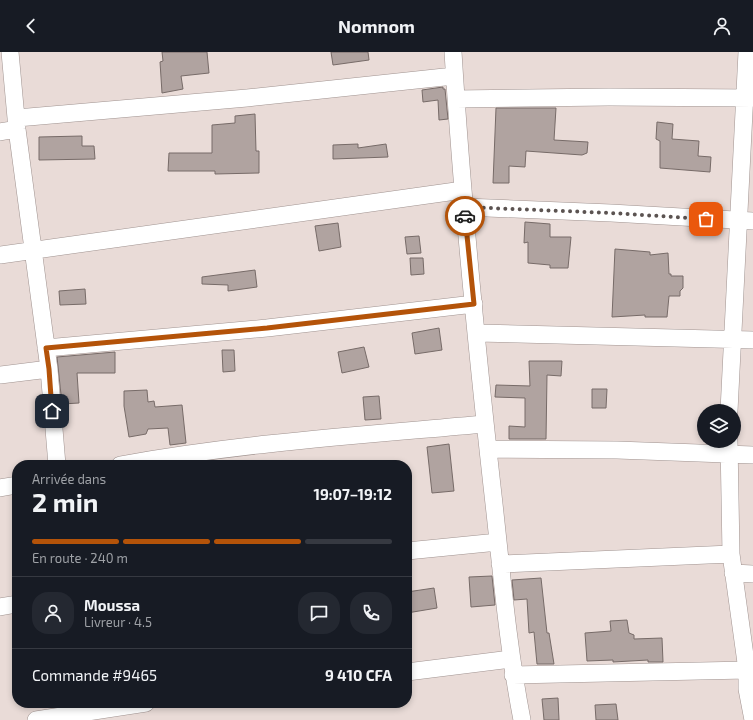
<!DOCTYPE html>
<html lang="fr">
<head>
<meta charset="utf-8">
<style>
  body { margin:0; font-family:"Exo 2",sans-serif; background:#242831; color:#f1f3f6; height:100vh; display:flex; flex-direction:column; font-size:15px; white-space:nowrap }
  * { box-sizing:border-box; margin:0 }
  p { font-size:13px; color:#9ea1a6 }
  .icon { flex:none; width:22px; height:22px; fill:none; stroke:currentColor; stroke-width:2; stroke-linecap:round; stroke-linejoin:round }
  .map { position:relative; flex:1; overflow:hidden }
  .sheet { position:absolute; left:12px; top:408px; width:400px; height:248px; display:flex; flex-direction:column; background:#171b24; border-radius:16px; box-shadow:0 2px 6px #0003 }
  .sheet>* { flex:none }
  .controls { position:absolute; left:697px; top:352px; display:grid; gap:8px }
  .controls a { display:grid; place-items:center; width:44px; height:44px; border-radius:50%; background:#171b24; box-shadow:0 2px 6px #0003; font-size:20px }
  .pin { position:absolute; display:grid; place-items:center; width:34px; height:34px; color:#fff; margin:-17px; border-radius:8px; box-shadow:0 2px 6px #0006 }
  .courier { position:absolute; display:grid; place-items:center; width:40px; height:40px; margin:-20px; border:3px solid #b45309; border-radius:50%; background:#fff; color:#222; box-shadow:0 1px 5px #0007 }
  .summary em { font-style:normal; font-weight:700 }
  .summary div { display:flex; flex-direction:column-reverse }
  .summary { display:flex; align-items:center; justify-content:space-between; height:68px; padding:0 20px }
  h1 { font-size:26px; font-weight:700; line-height:30px }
  .bar { display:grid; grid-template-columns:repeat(4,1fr); gap:6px 4px; align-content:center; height:48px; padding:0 20px }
  .bar i { height:5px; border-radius:3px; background:#363941 }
  .bar .current { background:#b45309 }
  .bar p { grid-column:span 4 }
  .line { display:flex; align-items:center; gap:10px; padding:0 20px; border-top:1px solid #363941 }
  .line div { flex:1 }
  .round { display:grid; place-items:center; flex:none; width:42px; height:42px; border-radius:16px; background:#242831 }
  header { display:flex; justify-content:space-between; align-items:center; height:52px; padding:0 20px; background:#171b24; font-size:18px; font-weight:700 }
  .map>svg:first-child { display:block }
</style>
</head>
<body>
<header><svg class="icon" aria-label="back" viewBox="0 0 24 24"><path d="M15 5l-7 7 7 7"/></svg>Nomnom<svg class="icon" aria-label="person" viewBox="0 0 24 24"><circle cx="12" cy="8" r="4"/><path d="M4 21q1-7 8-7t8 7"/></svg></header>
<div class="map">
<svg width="753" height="668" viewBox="0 0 753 668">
  <rect width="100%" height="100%" fill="#e9dbd7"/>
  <path fill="#b0a3a0" stroke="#776b68" d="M162 0H207L209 21 181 24 183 37 162 41 160 10 163 9Z
    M331 0H368L369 8 333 13Z
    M443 35V37H445L448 67 439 68 438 48 423 50 422 38Z
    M496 56H556L554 88 588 90 587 101 582 103 526 99 525 115 509 114V131H493Z
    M255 62 256 99H259V121L215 122V119H168L169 101H212V73L235 71V64Z
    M657 70 673 72 672 87 699 89 698 104 711 105 710 120 660 116V89L656 87Z
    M82 84V94H94L95 107 39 108V85Z
    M358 92V96L386 92 388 105 333 107V93Z
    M525 170 550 172V185H571L568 216H550V213L528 211V190L524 191Z
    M338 171 341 195 319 199 315 174Z
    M419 184 421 201 407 202 405 185Z
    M615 197 650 200V203L668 201 669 222H671V224H683V236L680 239V244H669L667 265H645V263L612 265Z
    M410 206H423L424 222 411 223Z
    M255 218 257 235 228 239V233L202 232V225Z
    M85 237 86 252 60 253 59 239Z
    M439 276 442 298 415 302 412 281Z
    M364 295 369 315 342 321 338 300Z
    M222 298H234L235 319 223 320Z
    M115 300V321H77L79 351 62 352 57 305Z
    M529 309H562L561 324 547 323 546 387H509V374L525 375V346L495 345 496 333 530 334Z
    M592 337H607L606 356H592Z
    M147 338 148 350 154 349 155 355 182 353 186 391 170 393 168 376 148 377 146 382 129 385 124 354V339Z
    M379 344 381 367 365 368 363 345Z
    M449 392 454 439 432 441 427 395Z
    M492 524 495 553 471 555 469 525Z
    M541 526 547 581H549L554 612H537L534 580 529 581 527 547 514 548 512 528Z
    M434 536 437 556 407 561V540Z
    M627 568 629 581 634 583V587L662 586 663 610H648V608L613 610V608L587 609 585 581 611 579 610 569Z
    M558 646 559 668H544L542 647Z
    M616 652 618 668H596L595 653Z"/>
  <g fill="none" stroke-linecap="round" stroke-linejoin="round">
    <g stroke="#a09390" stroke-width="18">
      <path id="street" d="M10 0 17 77 49 317 57 413
        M453 0C462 145 476 290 492 434 501 512 507 591 522 668
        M456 47 609 45 753 46
        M17 66 247 46 454 24
        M0 80 17 77
        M464 155 611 161 753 169
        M0 203 463 138
        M477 281 753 288
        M46 296 267 276 474 252
        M0 323 49 317
        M729 359 747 0
        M729 389 731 502 747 618V637L753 668
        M488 397 617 398 753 403
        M120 413C241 391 363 383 485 372
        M0 436 17 433
        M407 499 498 490
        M500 512 731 502
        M733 521 753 522
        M0 555 17 552
        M407 620 511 607
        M513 623 747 618
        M36 668 146 651"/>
    </g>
    <use href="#street" stroke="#fff" stroke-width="17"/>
  </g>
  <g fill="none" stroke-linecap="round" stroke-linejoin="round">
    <path stroke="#5b5351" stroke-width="4" stroke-dasharray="0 7.2" d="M465 164 464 155 611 161 706 167"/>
    <path stroke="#b45309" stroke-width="5" d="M52 359 49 317 46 296 267 276 474 252 465 164"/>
  </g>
</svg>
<div class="controls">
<a><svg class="icon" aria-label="layers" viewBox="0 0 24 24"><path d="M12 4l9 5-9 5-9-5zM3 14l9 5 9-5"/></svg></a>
</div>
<div class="pin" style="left:706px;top:167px;background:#ea580c"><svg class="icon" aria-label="bag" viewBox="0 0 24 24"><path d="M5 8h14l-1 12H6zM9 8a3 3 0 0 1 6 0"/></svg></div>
<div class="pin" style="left:52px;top:359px;background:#1f2937"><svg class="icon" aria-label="home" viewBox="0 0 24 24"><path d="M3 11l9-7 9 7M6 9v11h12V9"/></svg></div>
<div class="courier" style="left:465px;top:164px"><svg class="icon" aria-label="car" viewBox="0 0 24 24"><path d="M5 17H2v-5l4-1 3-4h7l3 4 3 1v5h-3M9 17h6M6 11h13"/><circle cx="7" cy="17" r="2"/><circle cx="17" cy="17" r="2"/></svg></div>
<section class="sheet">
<div class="summary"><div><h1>2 min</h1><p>Arrivée dans</p></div><em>19:07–19:12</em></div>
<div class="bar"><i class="current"></i><i class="current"></i><i class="current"></i><i></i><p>En route · 240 m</p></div>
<div class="line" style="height:72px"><a class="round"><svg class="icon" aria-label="person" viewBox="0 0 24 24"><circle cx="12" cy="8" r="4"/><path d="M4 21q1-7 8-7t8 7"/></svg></a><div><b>Moussa</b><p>Livreur · 4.5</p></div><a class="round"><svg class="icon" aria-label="chat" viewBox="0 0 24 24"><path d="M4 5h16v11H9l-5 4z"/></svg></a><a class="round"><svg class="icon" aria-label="phone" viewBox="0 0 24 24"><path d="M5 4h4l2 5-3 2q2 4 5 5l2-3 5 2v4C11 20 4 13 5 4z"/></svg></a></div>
<div class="line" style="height:52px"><div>Commande #9465</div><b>9 410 CFA</b></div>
</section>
</div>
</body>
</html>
